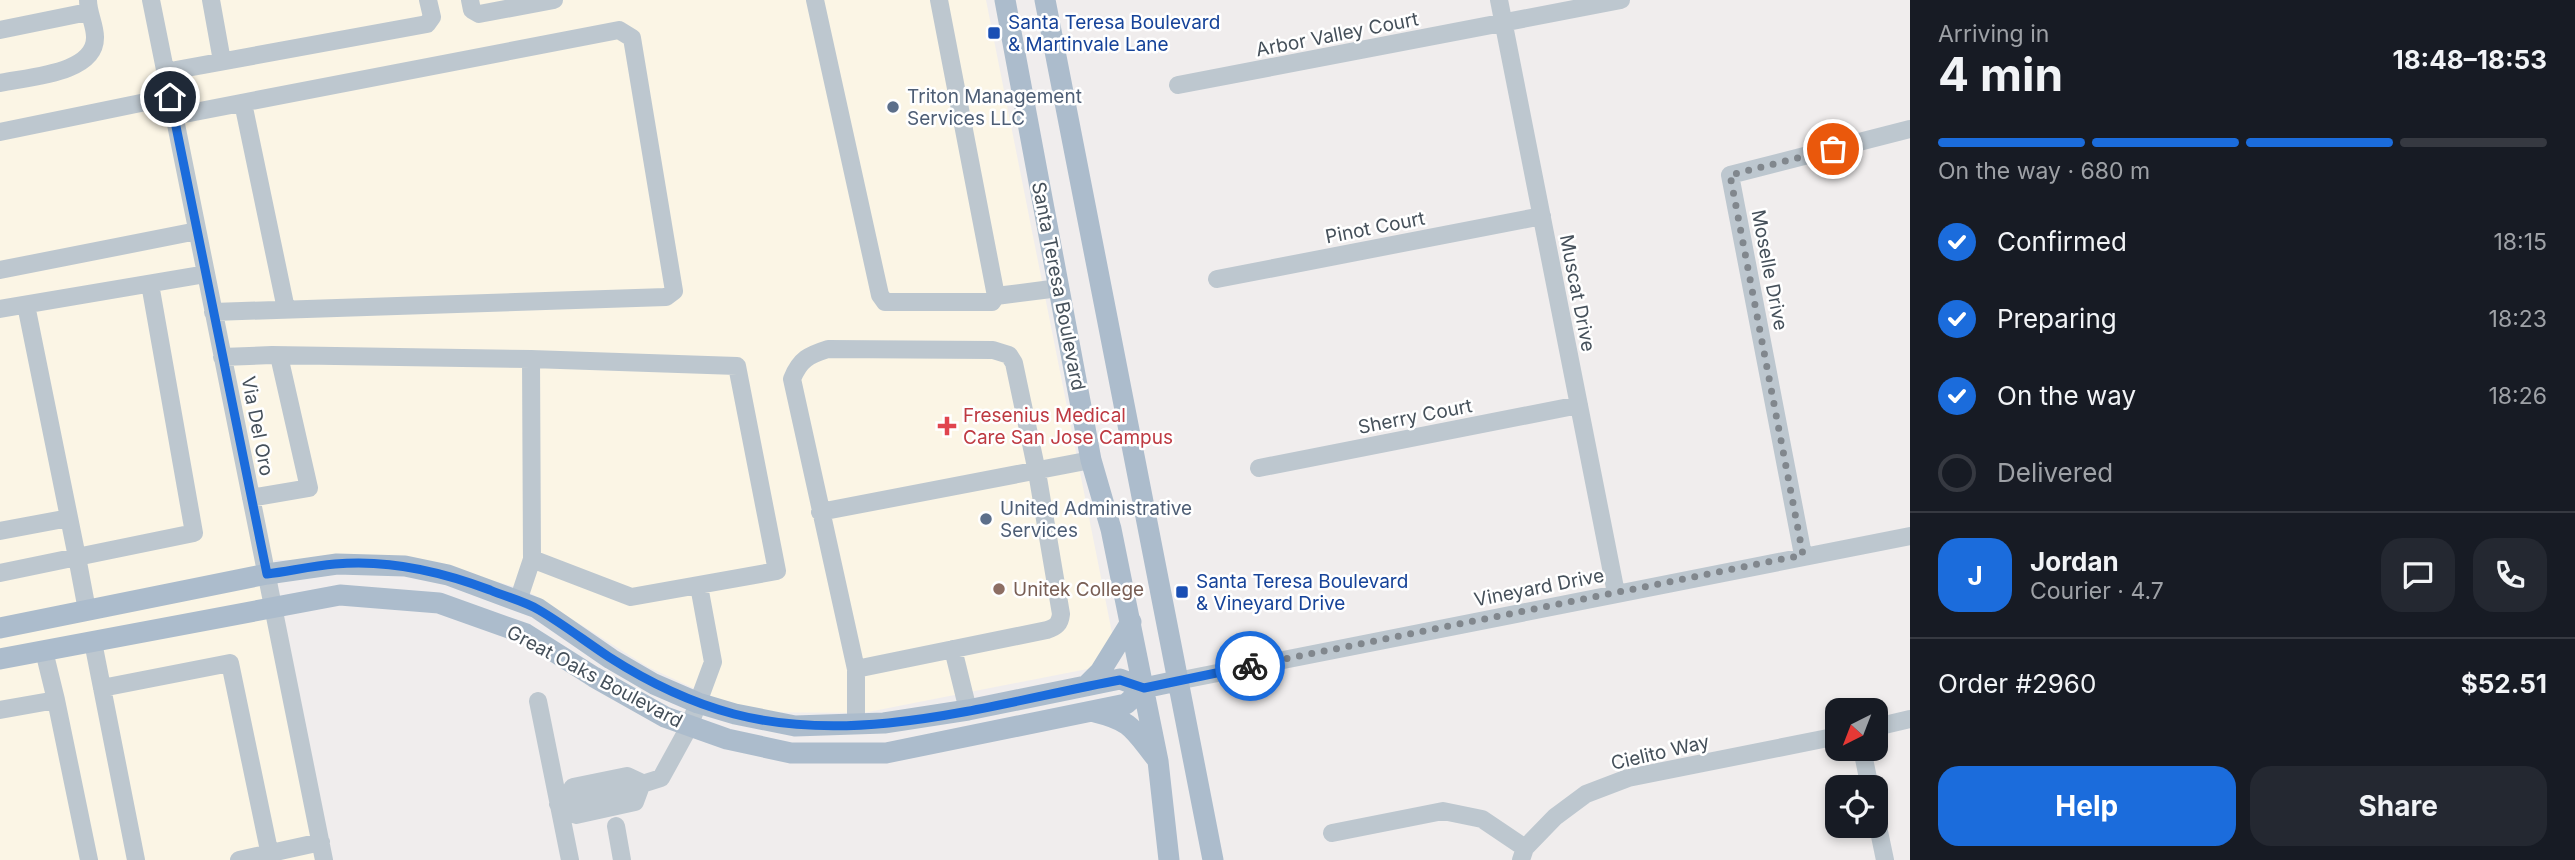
<!DOCTYPE html>
<html lang="en">
<head>
<meta charset="utf-8">
<style>
  body { margin:0; font-family:Inter,sans-serif; background:#242831; color:#f1f3f6; height:100vh; display:flex; flex-direction:column; font-size:26px; white-space:nowrap }
  * { box-sizing:border-box; margin:0 }
  p { font-size:23px; color:#9ea1a6 }
  .icon { flex:none; width:38px; height:38px; fill:none; stroke:currentColor; stroke-width:2; stroke-linecap:round; stroke-linejoin:round }
  .map { position:relative; flex:1; overflow:hidden }
  .panel { display:flex; flex-direction:column; background:#171b24; width:665px }
  .panel>* { flex:none }
  .needle { width:46px; rotate:222deg }
  .fabs { position:absolute; left:1825px; top:698px; display:grid; gap:14px }
  .fabs a { display:grid; place-items:center; width:63px; height:63px; border-radius:14px; background:#171b24; box-shadow:0 4px 10px #0003; font-size:35px }
  .pin { position:absolute; display:grid; place-items:center; width:60px; height:60px; color:#fff; margin:-30px; border:4px solid #fff; border-radius:50%; box-shadow:0 2px 7px #0007 }
  .courier { position:absolute; display:grid; place-items:center; width:70px; height:70px; margin:-35px; border:5px solid #1b6cdc; border-radius:50%; background:#fff; color:#222; box-shadow:0 2px 9px #0007 }
  .head em { font-style:normal; font-weight:700 }
  .head div { display:flex; flex-direction:column-reverse }
  .head { display:flex; align-items:center; justify-content:space-between; height:119px; padding:0 28px }
  h1 { font-size:46px; font-weight:700; line-height:52px }
  .bar { display:grid; grid-template-columns:repeat(4,1fr); gap:10px 7px; align-content:center; height:84px; padding:0 28px }
  .bar i { height:9px; border-radius:5px; background:#363941 }
  .bar .selected { background:#1b6cdc }
  .bar p { grid-column:span 4 }
  .line { display:flex; align-items:center; gap:18px; padding:0 28px; border-top:2px solid #363941 }
  .line div { flex:1 }
  .round { display:grid; place-items:center; flex:none; width:74px; height:74px; border-radius:21px; background:#242831 }
  ol { padding:0 28px; list-style:none }
  li { display:flex; align-items:center; gap:21px; height:77px }
  li p { margin-inline-start:auto }
  li .icon { padding:7px; border-radius:50%; background:#1b6cdc; color:#fff; stroke-width:4 }
  li:last-child { color:#9ea1a6 }
  li i { width:38px; height:38px; border:4px solid #363941; border-radius:50% }
  .cta { display:flex; gap:14px; margin-top:auto; padding:14px 28px }
  .cta a { flex:1; height:80px; border-radius:21px; background:#1b6cdc; color:#fff; font-size:28px; font-weight:700; line-height:80px; text-align:center }
  .cta a+a { background:#242831; color:#f1f3f6 }
  main { display:flex; flex:1; min-height:0 }
  .map>svg:first-child { display:block }
</style>
</head>
<body>
<main>
<div class="map">
<svg width="1910" height="860" viewBox="0 0 1910 860">
  <rect width="100%" height="100%" fill="#f0eded"/>
  <path fill="#fbf5e5" d="M0 0H986L1118 663 863 713 745 712 648 667 526 590 422 560H274L272 582 318 860H0Z"/>
  <g fill="none" stroke-linecap="round" stroke-linejoin="round">
    <path stroke="#bdc7cf" stroke-width="18" d="M151 0 324 860
      M211 0 222 61
      M470 0 472 10 479 14 554 0
      M815 0 880 295 885 302H992L996 296 939 0
      M1499 0 1616 593
      M0 30 88 12
      M165 72 427 24 432 17 428 0
      M0 83C27 77 96 74 95 37 95 25 88 13 88 0
      M1178 85 1621 0
      M243 103 286 309
      M174 116 619 30 632 38 674 291 666 297 213 312
      M0 132 170 97
      M0 270 197 231
      M1217 279 1542 216
      M996 296 1059 288
      M26 305 77 557 194 533 150 284
      M0 309 206 274
      M828 349 993 350 1009 355 1014 363 1037 472 1061 614C1060 624 1056 627 1047 630L856 669 792 379C800 359 809 355 828 349Z
      M222 357 272 355 531 359 737 366 777 571 631 597 532 559
      M1259 468 1579 405
      M251 498 309 488 279 356
      M820 512 1091 460
      M0 531 69 518
      M1803 555 1730 175 1910 129
      M0 573 77 557 87 610
      M518 601 532 559 531 359
      M93 642 136 860
      M953 649 968 710
      M44 651 56 700
      M1177 681 1910 536
      M102 688 230 663 271 860
      M538 701 570 860
      M0 710 56 700 89 860
      M856 724V669
      M1876 727 1910 719
      M1862 749 1870 788
      M564 802 576 815 635 802 642 783
      M564 802 573 787 627 776 642 783
      M558 804 617 792 661 778 689 727 713 662 699 586
      M1876 817 1885 860
      M616 826 622 860
      M1332 833 1443 811 1482 819 1525 848
      M239 860 321 842
      M1521 860 1525 848 1555 817 1586 794 1628 778 1838 736"/>
    <path stroke="#acbccc" stroke-width="21" d="M1005 0 1091 460 1111 529 1158 761 1169 860
      M1045 0 1213 860
      M0 628 267 574 337 564 405 566 448 575 537 608 611 659 654 684 698 703 735 714 795 726 884 723 968 710 1120 679 1144 688 1177 681
      M0 659 340 595 439 603 526 634 594 677 665 717 727 739 791 753H886L1126 704 1144 688
      M1086 686 1100 672 1131 622
      M1095 712C1132 721 1133 729 1156 758"/>
  </g>
  <g fill="none" stroke-linecap="round" stroke-linejoin="round">
    <path stroke="#81878d" stroke-width="7" stroke-dasharray="0 12.6" d="M1250 666 1803 555 1730 175 1833 149"/>
    <path stroke="#1b6cdc" stroke-width="9" d="M170 97 267 574C290 571 312 566 335 564 389 559 440 571 490 590 506 597 524 601 539 610 563 624 586 642 609 657 648 682 689 702 734 714 861 747 995 703 1120 680L1144 688 1250 666"/>
  </g>
  <g fill="#1a4fb4" stroke="#fff" stroke-width="2.5">
    <rect x="987" y="26" width="14" height="14" rx="3.5"/>
    <rect x="1175" y="585" width="14" height="14" rx="3.5"/>
  </g>
  <g fill="#5c6f8a" stroke="#fff" stroke-width="2.5">
    <circle cx="893" cy="107" r="7"/>
    <circle cx="986" cy="519" r="7"/>
  </g>
  <path fill="#e0444e" stroke="#fff" stroke-width="2.5" d="M943.5 415.5h7v7h7v7h-7v7h-7v-7h-7v-7h7z"/>
  <circle fill="#8d6e63" stroke="#fff" stroke-width="2.5" cx="999" cy="589" r="7"/>
  <g text-anchor="middle" stroke-width="5" stroke-linejoin="round" paint-order="stroke">
    <g font-size="19" fill="#164399" stroke="#fff" text-anchor="start">
      <text x="1008" y="29">Santa Teresa Boulevard<tspan x="1008" dy="22">&amp; Martinvale Lane</tspan></text>
      <text x="1196" y="588">Santa Teresa Boulevard<tspan x="1196" dy="22">&amp; Vineyard Drive</tspan></text>
    </g>
    <g font-size="19" fill="#45505a" stroke="#fff">
      <text transform="translate(1337 34) rotate(-11)" y="7">Arbor Valley Court</text>
      <text transform="translate(1375 227) rotate(-11)" y="7">Pinot Court</text>
      <text transform="translate(1770 270) rotate(79)" y="7">Moselle Drive</text>
      <text transform="translate(1059 286) rotate(79)" y="7">Santa Teresa Boulevard</text>
      <text transform="translate(1578 293) rotate(79)" y="7">Muscat Drive</text>
      <text transform="translate(1415 416) rotate(-11)" y="7">Sherry Court</text>
      <text transform="translate(258 426) rotate(79)" y="7">Via Del Oro</text>
      <text transform="translate(1539 587) rotate(-11)" y="7">Vineyard Drive</text>
      <text transform="translate(595 676) rotate(28)" y="7">Great Oaks Boulevard</text>
      <text transform="translate(1660 752) rotate(-13)" y="7">Cielito Way</text>
    </g>
    <g font-size="19" fill="#4e5e75" stroke="#fff" text-anchor="start">
      <text x="907" y="103">Triton Management<tspan x="907" dy="22">Services LLC</tspan></text>
      <text x="1000" y="515">United Administrative<tspan x="1000" dy="22">Services</tspan></text>
    </g>
    <g font-size="19" fill="#be3a42" stroke="#fff" text-anchor="start">
      <text x="963" y="422">Fresenius Medical<tspan x="963" dy="22">Care San Jose Campus</tspan></text>
    </g>
    <g font-size="19" fill="#785e54" stroke="#fff" text-anchor="start">
      <text x="1013" y="596">Unitek College</text>
    </g>
  </g>
</svg>
<div class="fabs">
<a><svg class="needle" viewBox="-14 -14 28 28"><path d="M0-13l5 13h-10z" fill="#e53935"/><path d="M0 13l5-13h-10z" fill="#9ea1a6"/></svg></a>
<a><svg class="icon" aria-label="locate" viewBox="0 0 24 24"><circle cx="12" cy="12" r="6"/><path d="M12 2v4M12 18v4M2 12h4M18 12h4"/></svg></a>
</div>
<div class="pin" style="left:1833px;top:149px;background:#ea580c"><svg class="icon" aria-label="bag" viewBox="0 0 24 24"><path d="M5 8h14l-1 12H6zM9 8a3 3 0 0 1 6 0"/></svg></div>
<div class="pin" style="left:170px;top:97px;background:#1f2937"><svg class="icon" aria-label="home" viewBox="0 0 24 24"><path d="M3 11l9-7 9 7M6 9v11h12V9"/></svg></div>
<div class="courier" style="left:1250px;top:666px"><svg class="icon" aria-label="bike" viewBox="0 0 24 24"><circle cx="6" cy="16" r="4"/><circle cx="18" cy="16" r="4"/><path d="M6 16l4-8h5l3 8M10 8l3 8H6M13 5h3"/></svg></div>
</div>
<section class="panel">
<div class="head"><div><h1>4 min</h1><p>Arriving in</p></div><em>18:48–18:53</em></div>
<div class="bar"><i class="selected"></i><i class="selected"></i><i class="selected"></i><i></i><p>On the way · 680 m</p></div>
<ol>
<li><svg class="icon" aria-label="check" viewBox="0 0 24 24"><path d="M5 12l5 5 9-10"/></svg>Confirmed<p>18:15</p></li>
<li><svg class="icon" aria-label="check" viewBox="0 0 24 24"><path d="M5 12l5 5 9-10"/></svg>Preparing<p>18:23</p></li>
<li><svg class="icon" aria-label="check" viewBox="0 0 24 24"><path d="M5 12l5 5 9-10"/></svg>On the way<p>18:26</p></li>
<li><i></i>Delivered</li>
</ol>
<div class="line" style="height:126px"><b class="round" style="background:#1b6cdc;color:#fff">J</b><div><b>Jordan</b><p>Courier · 4.7</p></div><a class="round"><svg class="icon" aria-label="chat" viewBox="0 0 24 24"><path d="M4 5h16v11H9l-5 4z"/></svg></a><a class="round"><svg class="icon" aria-label="phone" viewBox="0 0 24 24"><path d="M5 4h4l2 5-3 2q2 4 5 5l2-3 5 2v4C11 20 4 13 5 4z"/></svg></a></div>
<div class="line" style="height:91px"><div>Order #2960</div><b>$52.51</b></div>
<div class="cta"><a>Help</a><a>Share</a></div>
</section>
</main>
</body>
</html>
